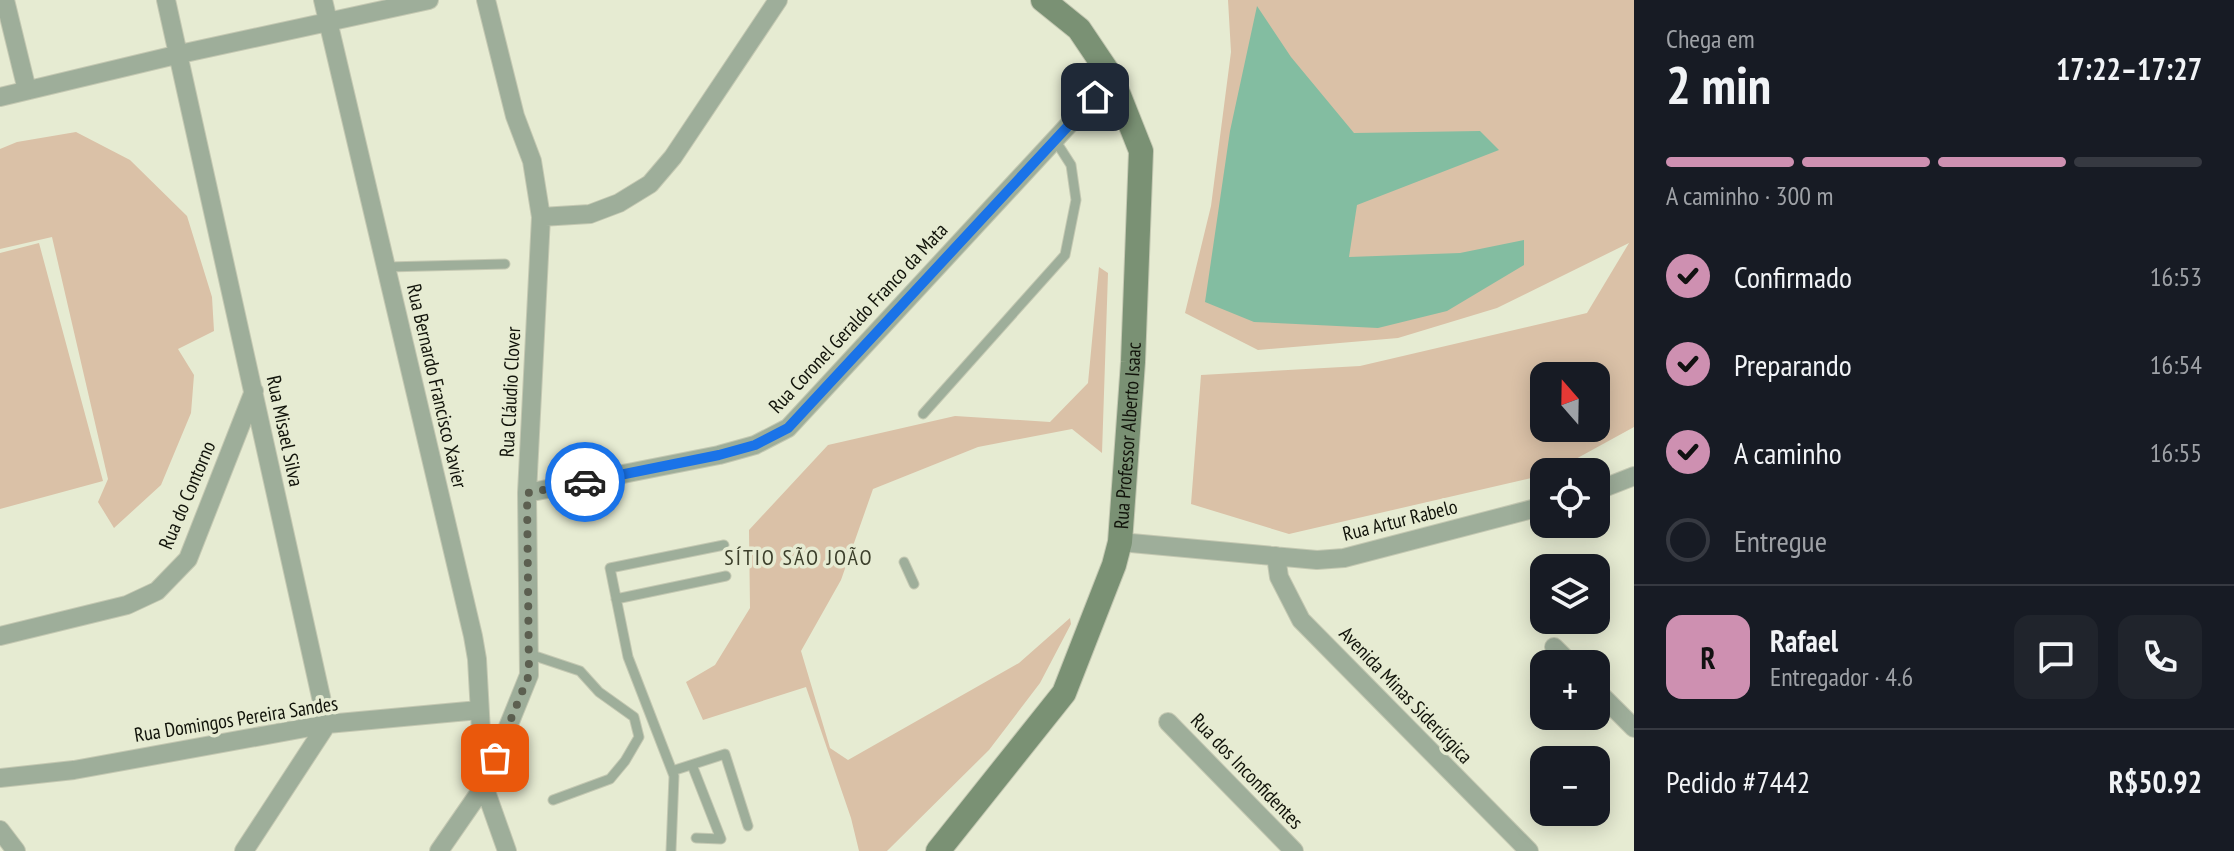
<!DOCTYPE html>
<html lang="pt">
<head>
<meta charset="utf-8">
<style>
  body { margin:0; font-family:"PT Sans Narrow",sans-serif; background:#20242c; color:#f1f3f6; height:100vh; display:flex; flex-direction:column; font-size:30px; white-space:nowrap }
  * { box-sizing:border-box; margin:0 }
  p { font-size:26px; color:#9ea1a6 }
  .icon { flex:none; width:44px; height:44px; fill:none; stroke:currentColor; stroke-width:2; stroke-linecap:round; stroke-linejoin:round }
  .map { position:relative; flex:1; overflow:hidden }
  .sheet { display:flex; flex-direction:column; background:#171b24; width:600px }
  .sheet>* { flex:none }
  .needle { width:52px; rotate:340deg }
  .controls { position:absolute; left:1530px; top:362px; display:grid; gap:16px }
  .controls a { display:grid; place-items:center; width:80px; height:80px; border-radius:16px; background:#171b24; box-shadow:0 4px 20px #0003; font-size:40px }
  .pin { position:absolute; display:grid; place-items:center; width:68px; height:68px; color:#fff; margin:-34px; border-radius:16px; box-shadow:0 4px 12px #0006 }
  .courier { position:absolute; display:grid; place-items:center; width:80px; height:80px; margin:-40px; border:6px solid #1a73e8; border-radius:50%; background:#fff; color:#222; box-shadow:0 2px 10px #0007 }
  .head em { font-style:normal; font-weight:700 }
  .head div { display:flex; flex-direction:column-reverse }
  .head { display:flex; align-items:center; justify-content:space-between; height:136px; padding:0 32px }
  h1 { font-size:52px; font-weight:700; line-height:60px }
  .bar { display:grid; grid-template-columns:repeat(4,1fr); gap:12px 8px; align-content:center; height:96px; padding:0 32px }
  .bar i { height:10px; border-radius:6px; background:#363941 }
  .bar .active { background:#ce90b1 }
  .bar p { grid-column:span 4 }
  .line { display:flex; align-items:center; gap:20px; padding:0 32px; border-top:2px solid #363941 }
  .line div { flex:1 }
  .round { display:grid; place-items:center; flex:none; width:84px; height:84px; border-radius:16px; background:#20242c }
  ol { padding:0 32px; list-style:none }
  li { display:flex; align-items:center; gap:24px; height:88px }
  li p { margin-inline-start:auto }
  li .icon { padding:8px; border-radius:50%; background:#ce90b1; color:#111; stroke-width:4 }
  li:last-child { color:#9ea1a6 }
  li i { width:44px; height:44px; border:4px solid #363941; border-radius:50% }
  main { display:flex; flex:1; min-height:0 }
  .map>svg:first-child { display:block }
</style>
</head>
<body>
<main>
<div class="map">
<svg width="1634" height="851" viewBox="0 0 1634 851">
  <rect width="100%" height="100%" fill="#e6ebd2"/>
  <path fill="#dac1a7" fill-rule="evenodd" d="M1228 0H1634V427L1552 472H1544V475L1289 534 1191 504 1201 375 1360 366 1587 313 1629 243 1497 308 1398 338 1258 350 1185 313 1211 206 1231 52ZM1544 376H1596V428H1544Z
    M76 132 130 160 187 216 212 297 214 331 178 349 194 375 191 413 161 485 114 528 98 502 108 479 52 237 0 249V149L17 142Z
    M39 243 103 481 0 509V253Z
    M1099 267 1108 273 1102 453 1072 429 978 447 873 489 841 580 801 651 830 748 848 760 1019 663 1070 618 1071 624 1040 683 989 750 887 851H859L851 818 806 687 703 720 686 682 715 665 750 608 749 530 828 445 955 416 1050 422 1088 383Z"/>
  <path fill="#83bda1" d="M1257 6 1291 57 1354 133 1480 131 1499 150 1357 205 1349 257 1460 253 1524 240V265L1447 311 1378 328 1254 322 1205 302 1230 131Z"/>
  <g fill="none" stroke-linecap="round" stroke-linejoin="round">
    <g stroke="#c4c8b2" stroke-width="11">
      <path id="lane" d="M387 267 505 264
        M923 414 1065 255 1076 200 1071 165 1055 140
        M904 562 914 584
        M616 599 726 576
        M529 654 580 671 599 692 634 717 639 737 625 761 610 779 553 800
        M692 765 721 839 696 838
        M672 771 725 754 748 826
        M671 851 674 776 628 657 610 568 724 545"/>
    </g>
    <g stroke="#c4c8b2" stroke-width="20">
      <path id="street" d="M5 0 27 90
        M166 0 327 724 244 851
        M323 0 473 636 477 659 484 786 507 851
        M0 97 180 54 429 0
        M541 217 590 214 619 203 650 184 673 157 778 0
        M1596 491 1634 476
        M527 493 719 455 755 445 788 428 1112 78
        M1120 542 1317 560 1344 558 1544 506
        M1276 556 1279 577 1301 620 1529 851
        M0 636 127 605 157 591 188 559 254 391
        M1554 647 1571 664
        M1596 690 1634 728
        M1168 722 1294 851
        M0 778 74 770 327 724 479 710
        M0 830 16 851
        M439 851 484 786 529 675 527 493 541 217 532 161 515 116 486 0"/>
    </g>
    <g stroke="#c4c8b2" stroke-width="26">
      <g id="secondary">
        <path id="s1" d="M938 851 1064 693 1114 565 1120 542 1133 362 1141 151 1112 78 1079 29 1043 0"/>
      </g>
    </g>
    <use href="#lane" stroke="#9eae9a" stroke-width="9"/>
    <use href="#street" stroke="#9eae9a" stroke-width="18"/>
    <use href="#secondary" stroke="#7a9174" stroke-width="24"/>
  </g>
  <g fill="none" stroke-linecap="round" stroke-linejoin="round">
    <path stroke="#5c5f50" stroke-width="8" stroke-dasharray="0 14.4" d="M495 758 529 675 527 493 585 482"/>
    <path stroke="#1a73e8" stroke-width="10" d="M585 482 719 455 755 445 788 428 1095 97"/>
  </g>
  <g text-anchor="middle" stroke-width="7" stroke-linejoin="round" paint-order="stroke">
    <g font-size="20" fill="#11130a" stroke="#e6ebd2">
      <text transform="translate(858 318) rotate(-47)" y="7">Rua Coronel Geraldo Franco da Mata</text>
      <text transform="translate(437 386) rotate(77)" y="7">Rua Bernardo Francisco Xavier</text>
      <text transform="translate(510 392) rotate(-87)" y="7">Rua Cláudio Clover</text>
      <text transform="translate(285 431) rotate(78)" y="7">Rua Misael Silva</text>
      <text dy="7" stroke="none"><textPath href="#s1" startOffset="470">Rua Professor Alberto Isaac</textPath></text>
      <text transform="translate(187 495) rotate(-67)" y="7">Rua do Contorno</text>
      <text transform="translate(1400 520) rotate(-14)" y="7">Rua Artur Rabelo</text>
      <text transform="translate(1406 695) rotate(46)" y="7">Avenida Minas Siderúrgica</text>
      <text transform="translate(236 719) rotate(-9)" y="7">Rua Domingos Pereira Sandes</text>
      <text transform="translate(1247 771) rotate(46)" y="7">Rua dos Inconfidentes</text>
    </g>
    <g font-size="22" letter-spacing="2" fill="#3c3f2b" stroke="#e6ebd2">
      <text x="799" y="565">SÍTIO SÃO JOÃO</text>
    </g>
  </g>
</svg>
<div class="controls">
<a><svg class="needle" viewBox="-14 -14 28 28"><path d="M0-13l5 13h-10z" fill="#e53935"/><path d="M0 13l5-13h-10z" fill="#9ea1a6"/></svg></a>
<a><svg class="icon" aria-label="locate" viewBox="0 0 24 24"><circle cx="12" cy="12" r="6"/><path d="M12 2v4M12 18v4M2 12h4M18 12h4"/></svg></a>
<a><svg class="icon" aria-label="layers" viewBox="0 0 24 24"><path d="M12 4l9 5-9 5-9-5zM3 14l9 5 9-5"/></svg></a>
<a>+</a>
<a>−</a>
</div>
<div class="pin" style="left:495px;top:758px;background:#ea580c"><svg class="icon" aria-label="bag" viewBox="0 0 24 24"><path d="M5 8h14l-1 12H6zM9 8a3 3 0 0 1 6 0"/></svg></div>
<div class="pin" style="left:1095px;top:97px;background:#1f2937"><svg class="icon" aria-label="home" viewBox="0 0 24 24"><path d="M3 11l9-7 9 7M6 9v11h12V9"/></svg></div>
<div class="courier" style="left:585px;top:482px"><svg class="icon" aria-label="car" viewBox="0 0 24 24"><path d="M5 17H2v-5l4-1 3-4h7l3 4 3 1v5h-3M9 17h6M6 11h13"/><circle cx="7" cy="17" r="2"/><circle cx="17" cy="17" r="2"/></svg></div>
</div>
<section class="sheet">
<div class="head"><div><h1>2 min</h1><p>Chega em</p></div><em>17:22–17:27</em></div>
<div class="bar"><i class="active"></i><i class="active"></i><i class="active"></i><i></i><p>A caminho · 300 m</p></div>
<ol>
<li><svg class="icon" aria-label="check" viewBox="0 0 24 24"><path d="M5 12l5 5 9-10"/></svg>Confirmado<p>16:53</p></li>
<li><svg class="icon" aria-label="check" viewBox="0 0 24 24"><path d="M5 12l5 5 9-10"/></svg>Preparando<p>16:54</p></li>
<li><svg class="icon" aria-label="check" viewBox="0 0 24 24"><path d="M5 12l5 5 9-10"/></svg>A caminho<p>16:55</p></li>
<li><i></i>Entregue</li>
</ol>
<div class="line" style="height:144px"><b class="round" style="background:#ce90b1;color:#111">R</b><div><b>Rafael</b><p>Entregador · 4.6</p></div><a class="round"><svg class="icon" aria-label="chat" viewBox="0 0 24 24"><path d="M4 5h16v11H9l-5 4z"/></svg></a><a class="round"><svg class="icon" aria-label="phone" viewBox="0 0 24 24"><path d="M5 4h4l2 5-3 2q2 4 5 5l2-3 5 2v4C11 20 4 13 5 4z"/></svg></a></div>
<div class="line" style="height:104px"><div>Pedido #7442</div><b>R$50.92</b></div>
</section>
</main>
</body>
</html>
